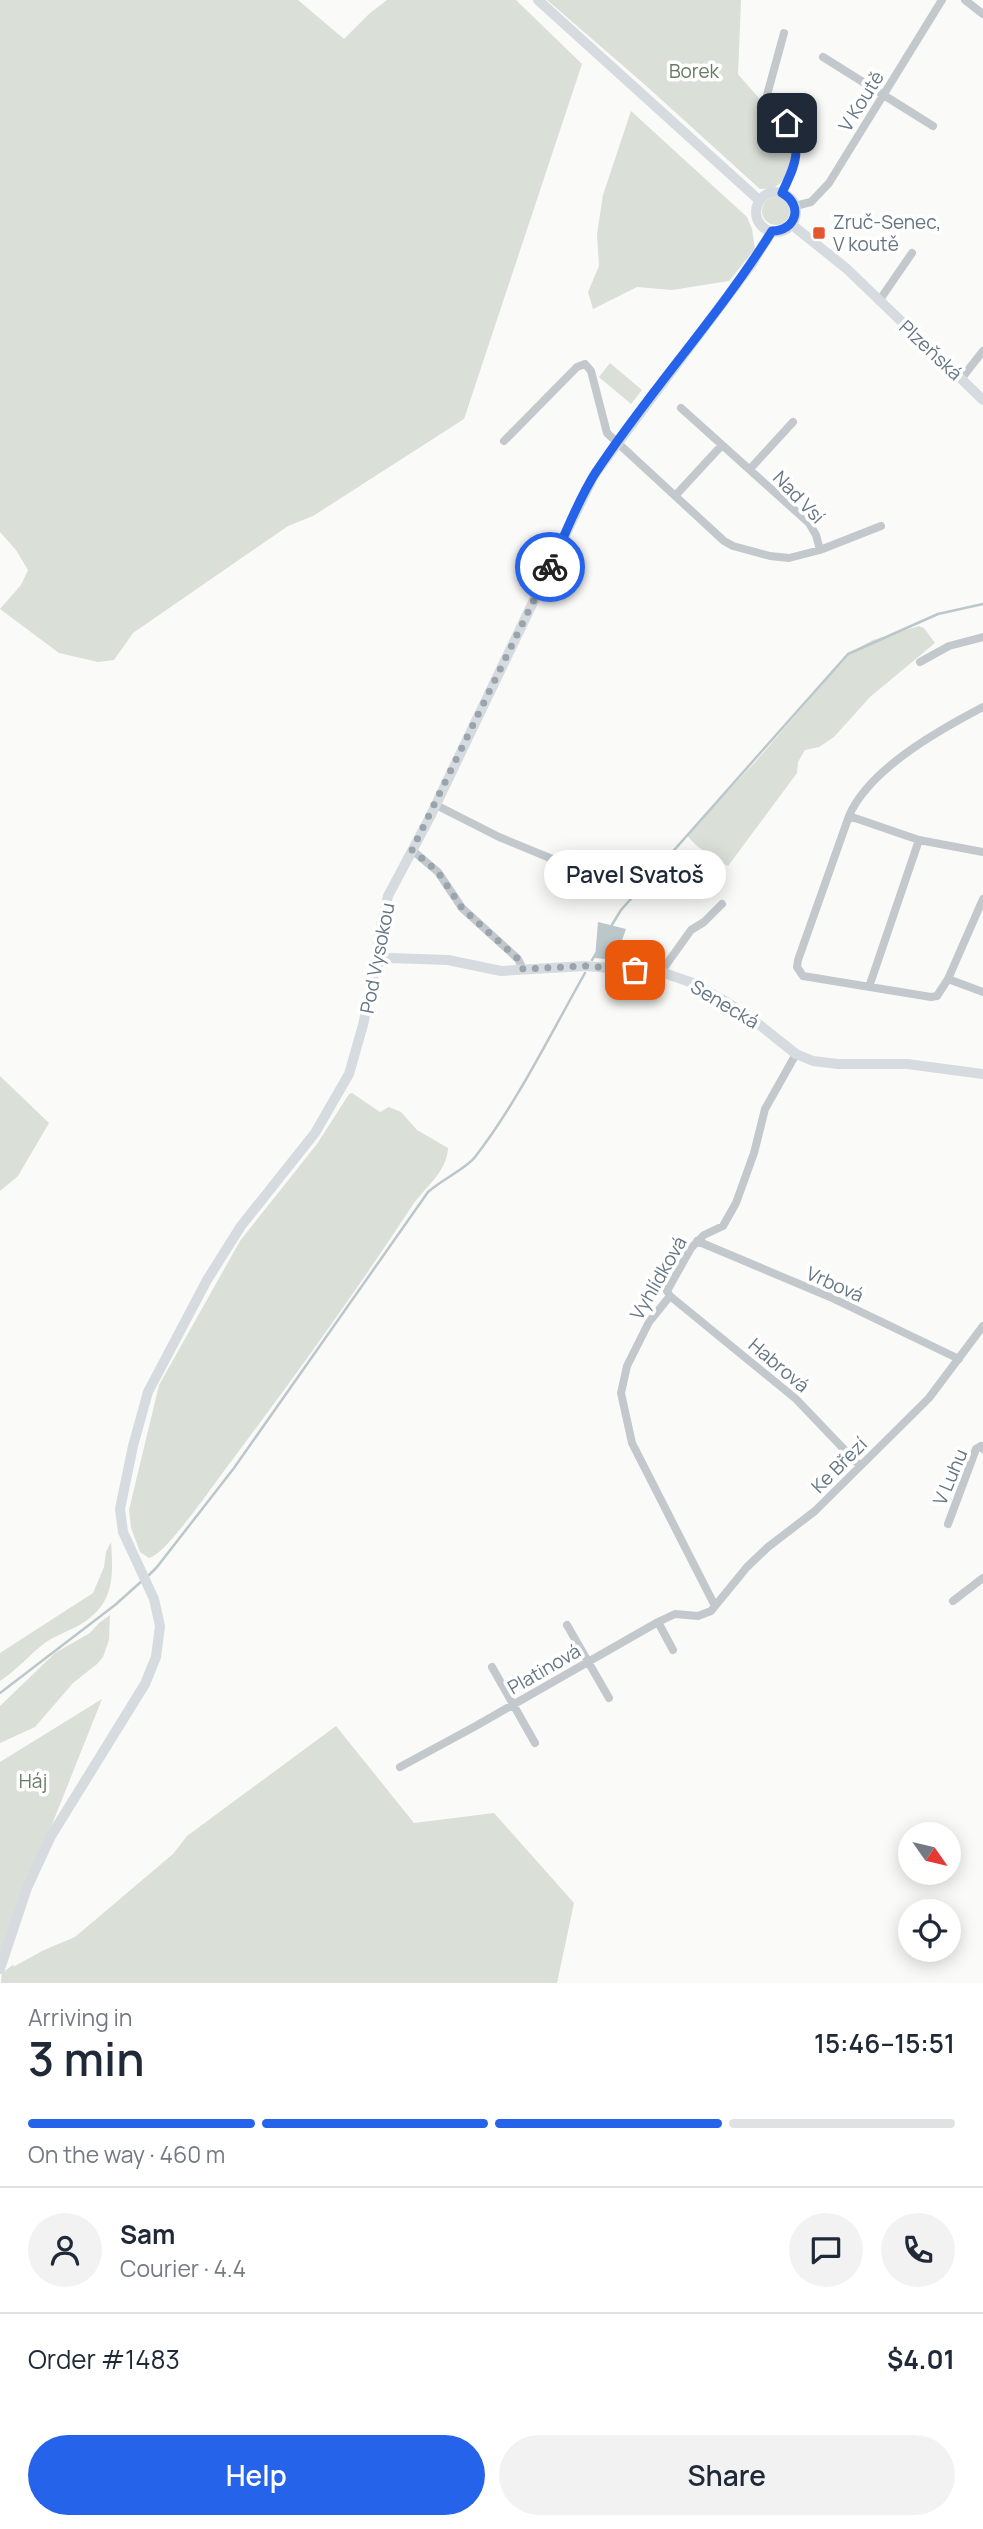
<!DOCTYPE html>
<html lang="en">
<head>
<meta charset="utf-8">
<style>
  body { margin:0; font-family:Manrope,sans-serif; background:#f2f2f3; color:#1f2937; height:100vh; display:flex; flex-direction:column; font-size:26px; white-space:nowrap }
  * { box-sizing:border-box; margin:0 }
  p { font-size:23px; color:#747a83 }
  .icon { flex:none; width:38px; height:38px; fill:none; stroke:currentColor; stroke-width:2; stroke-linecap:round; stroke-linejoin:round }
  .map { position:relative; height:1983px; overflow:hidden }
  .sheet { display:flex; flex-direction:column; background:#fff; flex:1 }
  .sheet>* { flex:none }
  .needle { width:46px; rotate:124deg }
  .fabs { position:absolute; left:898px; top:1822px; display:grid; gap:14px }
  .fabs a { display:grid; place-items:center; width:63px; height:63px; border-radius:50%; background:#fff; box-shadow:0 4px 18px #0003; font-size:35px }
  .pin { position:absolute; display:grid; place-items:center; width:60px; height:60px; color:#fff; margin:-30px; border-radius:14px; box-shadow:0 4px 10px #0006 }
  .courier { position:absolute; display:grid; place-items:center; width:70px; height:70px; margin:-35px; border:5px solid #2563eb; border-radius:50%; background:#fff; color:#222; box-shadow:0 2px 9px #0007 }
  .bubble { position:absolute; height:49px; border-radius:24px; background:#fff; box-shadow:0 4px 18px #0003; font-size:23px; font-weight:600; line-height:49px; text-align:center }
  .head em { font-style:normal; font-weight:600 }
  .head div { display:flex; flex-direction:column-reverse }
  .head { display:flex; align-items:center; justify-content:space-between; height:119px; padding:0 28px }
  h1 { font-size:46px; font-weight:600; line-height:52px }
  .bar { display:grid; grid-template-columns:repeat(4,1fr); gap:10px 7px; align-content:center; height:84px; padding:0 28px }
  .bar i { height:9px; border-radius:5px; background:#e0e1e3 }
  .bar .on { background:#2563eb }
  .bar p { grid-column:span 4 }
  .line { display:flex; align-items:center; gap:18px; padding:0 28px; border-top:2px solid #e0e1e3 }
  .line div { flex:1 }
  .round { display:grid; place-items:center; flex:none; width:74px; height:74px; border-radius:37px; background:#f2f2f3 }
  .action { display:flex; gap:14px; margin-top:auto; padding:14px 28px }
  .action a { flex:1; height:80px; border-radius:42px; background:#2563eb; color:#fff; font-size:28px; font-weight:600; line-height:80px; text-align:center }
  .action a+a { background:#f2f2f3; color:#1f2937 }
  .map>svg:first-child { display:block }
</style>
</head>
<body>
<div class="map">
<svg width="983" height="1983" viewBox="0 0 983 1983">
  <rect width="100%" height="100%" fill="#fafaf8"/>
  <path fill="#dadfd7" d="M0 0H298L344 39 370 13 387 0H516L582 64 464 419 313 516 288 526 133 633 114 660 98 662 59 653 0 609 21 585 28 570 16 550 0 532Z
    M547 0H741L738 74C750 89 791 131 793 149 794 156 790 163 788 170 781 185 777 189 760 189L643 83Z
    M631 111 747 217 752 229 755 249 729 281 672 290 637 287 593 309 588 292 599 266 597 234 603 195Z
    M762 211a14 14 0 1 1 28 0a14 14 0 1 1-28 0Z
    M610 363 642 390 631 404 599 377Z
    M919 626 924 628 935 643 870 697 834 737 819 747 805 750 798 762 797 773 728 866C714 858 697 849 687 835L757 760 849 653 873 640Z
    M0 1076 49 1123 18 1176 0 1191Z
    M352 1093 380 1112 389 1107 401 1112 417 1130 448 1148C447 1172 425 1187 412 1206 352 1298 287 1387 221 1475 209 1491 165 1555 149 1558L140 1552 131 1528 129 1510 159 1385 240 1241 317 1144 349 1094Z
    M111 1542C114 1581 113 1607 76 1627 66 1632 55 1636 46 1642 30 1654 17 1670 0 1681V1653L93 1593 104 1567 106 1552Z
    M110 1615 109 1640 103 1657 97 1664 73 1683 35 1727 0 1743V1706L55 1653 90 1633 99 1623Z
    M102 1699 0 1955V1762Z
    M336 1726 414 1823 494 1813 574 1903 557 1983H1L2 1973 14 1964 13 1967 44 1950 75 1937 173 1854 187 1836Z"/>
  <path fill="#bbc7cb" d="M598 922 626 929 615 960 595 958Z"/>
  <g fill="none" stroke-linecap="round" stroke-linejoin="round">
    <path stroke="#bbc7cb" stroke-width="2.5" d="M610 928 621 910 848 654 938 614 983 604
      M592 960 597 952
      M148 1576 157 1567 234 1468 428 1192C441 1180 467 1168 475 1157 517 1103 551 1033 585 973
      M0 1693 115 1605 143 1580"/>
    <path stroke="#c3c8cc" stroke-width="8" d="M965 0 983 14
      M823 57 933 126
      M782 193C794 167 804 149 787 123 781 113 772 105 767 95L784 33
      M795 206 811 202 829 183 942 0
      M879 301 912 253
      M961 379 983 351
      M681 408 809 523 816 535 820 550
      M504 441 577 367 585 364 591 371 607 433 724 541 733 546 770 556 789 558 820 550 881 526
      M750 469 793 422
      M675 496 722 445
      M920 662 949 646 983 637
      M983 707C939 730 869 769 849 816L919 840 983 852
      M436 805 499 837 567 865 599 887
      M849 816 798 960 797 967 803 976 931 997 937 996 948 979 983 899
      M412 850 438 872 462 908 518 959 523 969
      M661 972 691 930 704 922 722 904
      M948 979 983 992
      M869 987 919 840
      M697 1241 830 1297 959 1359
      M670 1296 796 1399 860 1466
      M948 1524 976 1449 981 1446 983 1449
      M953 1601 983 1578
      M715 1606 632 1443 621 1393 627 1366 649 1322 670 1296 667 1291 691 1248 704 1235 723 1226 736 1203 754 1153 765 1109 796 1054
      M658 1622 673 1650
      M567 1625 609 1698
      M492 1667 535 1743
      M400 1767 474 1727 658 1622 675 1614 698 1616 711 1611 747 1567 768 1547 815 1511 929 1398 983 1326"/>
    <path stroke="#d6dbdf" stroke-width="10" d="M538 0 759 200
      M756 212a20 20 0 1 1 40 0a20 20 0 1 1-40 0Z
      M791 224 847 269 983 400
      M376 964 390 958 448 960 501 971 585 966 661 972 693 983 725 1001 751 1018 796 1054 813 1061 838 1064H907L983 1074
      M0 1969 27 1888 51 1836 145 1684 156 1657 160 1626 154 1599 123 1532 120 1509 133 1446 148 1392 207 1280 241 1226 315 1133 349 1074 363 1025 376 964 380 931 388 896 430 817 594 475 751 265 772 231"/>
  </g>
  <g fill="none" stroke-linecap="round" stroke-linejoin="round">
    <path stroke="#99a4ac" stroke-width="7" stroke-dasharray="0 12.6" d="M550 567 412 850 438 872 462 908 518 959 523 969 585 966 635 970"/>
    <path stroke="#2563eb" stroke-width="9" d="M550 567C565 536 577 501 596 472 651 389 719 316 772 231 796 231 804 205 782 193 795 164 803 153 787 123"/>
  </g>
  <rect fill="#e4572e" stroke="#fff" stroke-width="2.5" x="812" y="226" width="14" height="14" rx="3.5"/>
  <g text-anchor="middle" stroke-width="7" stroke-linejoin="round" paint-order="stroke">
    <g font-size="19" fill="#687a64" stroke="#fff">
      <text x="694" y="78">Borek</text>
      <text x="33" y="1788">Háj</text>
    </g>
    <g font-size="19" fill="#657683" stroke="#fff">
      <text transform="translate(861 101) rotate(-58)" y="7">V Koutě</text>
      <text transform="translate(931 350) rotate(43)" y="7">Plzeňská</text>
      <text transform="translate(799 497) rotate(46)" y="7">Nad Vsí</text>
      <text transform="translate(377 958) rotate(-79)" y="7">Pod Vysokou</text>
      <text transform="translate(725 1004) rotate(31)" y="7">Senecká</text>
      <text transform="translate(658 1278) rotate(-60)" y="7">Vyhlídková</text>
      <text transform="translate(835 1284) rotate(24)" y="7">Vrbová</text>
      <text transform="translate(779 1365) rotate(40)" y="7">Habrová</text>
      <text transform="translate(839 1465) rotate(-45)" y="7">Ke Březí</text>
      <text transform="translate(950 1477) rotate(-67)" y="7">V Luhu</text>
      <text transform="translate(544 1669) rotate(-30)" y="7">Platinová</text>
    </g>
    <g font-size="19" fill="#657683" stroke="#fff" text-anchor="start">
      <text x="833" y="229">Zruč-Senec,<tspan x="833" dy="22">V koutě</tspan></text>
    </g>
  </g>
</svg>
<div class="fabs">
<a><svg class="needle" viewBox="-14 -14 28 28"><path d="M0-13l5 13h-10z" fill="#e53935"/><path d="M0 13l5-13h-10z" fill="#747a83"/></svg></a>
<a><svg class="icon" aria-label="locate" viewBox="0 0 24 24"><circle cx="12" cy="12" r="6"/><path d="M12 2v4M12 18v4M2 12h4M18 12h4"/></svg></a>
</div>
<div class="pin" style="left:635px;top:970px;background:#ea580c"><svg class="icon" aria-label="bag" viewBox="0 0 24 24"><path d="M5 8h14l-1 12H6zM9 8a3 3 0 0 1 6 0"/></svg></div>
<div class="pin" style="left:787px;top:123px;background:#1f2937"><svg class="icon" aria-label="home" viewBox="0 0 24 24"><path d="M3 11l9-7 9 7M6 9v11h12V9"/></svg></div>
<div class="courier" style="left:550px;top:567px"><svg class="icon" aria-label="bike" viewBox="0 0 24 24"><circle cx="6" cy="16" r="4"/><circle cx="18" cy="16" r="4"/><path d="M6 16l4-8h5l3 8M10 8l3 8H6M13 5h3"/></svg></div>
<div class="bubble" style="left:544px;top:850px;width:182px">Pavel Svatoš</div>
</div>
<section class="sheet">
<div class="head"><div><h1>3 min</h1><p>Arriving in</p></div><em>15:46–15:51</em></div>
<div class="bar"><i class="on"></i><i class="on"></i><i class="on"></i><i></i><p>On the way · 460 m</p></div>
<div class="line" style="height:126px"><a class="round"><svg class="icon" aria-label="person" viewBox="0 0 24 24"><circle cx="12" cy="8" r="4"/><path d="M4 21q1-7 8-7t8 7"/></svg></a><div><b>Sam</b><p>Courier · 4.4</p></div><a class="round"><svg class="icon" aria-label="chat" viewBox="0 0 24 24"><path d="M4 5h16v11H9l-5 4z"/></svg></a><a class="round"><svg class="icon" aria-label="phone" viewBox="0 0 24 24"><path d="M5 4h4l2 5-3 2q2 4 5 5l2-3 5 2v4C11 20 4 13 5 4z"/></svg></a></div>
<div class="line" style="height:91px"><div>Order #1483</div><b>$4.01</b></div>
<div class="action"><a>Help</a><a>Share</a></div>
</section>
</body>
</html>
